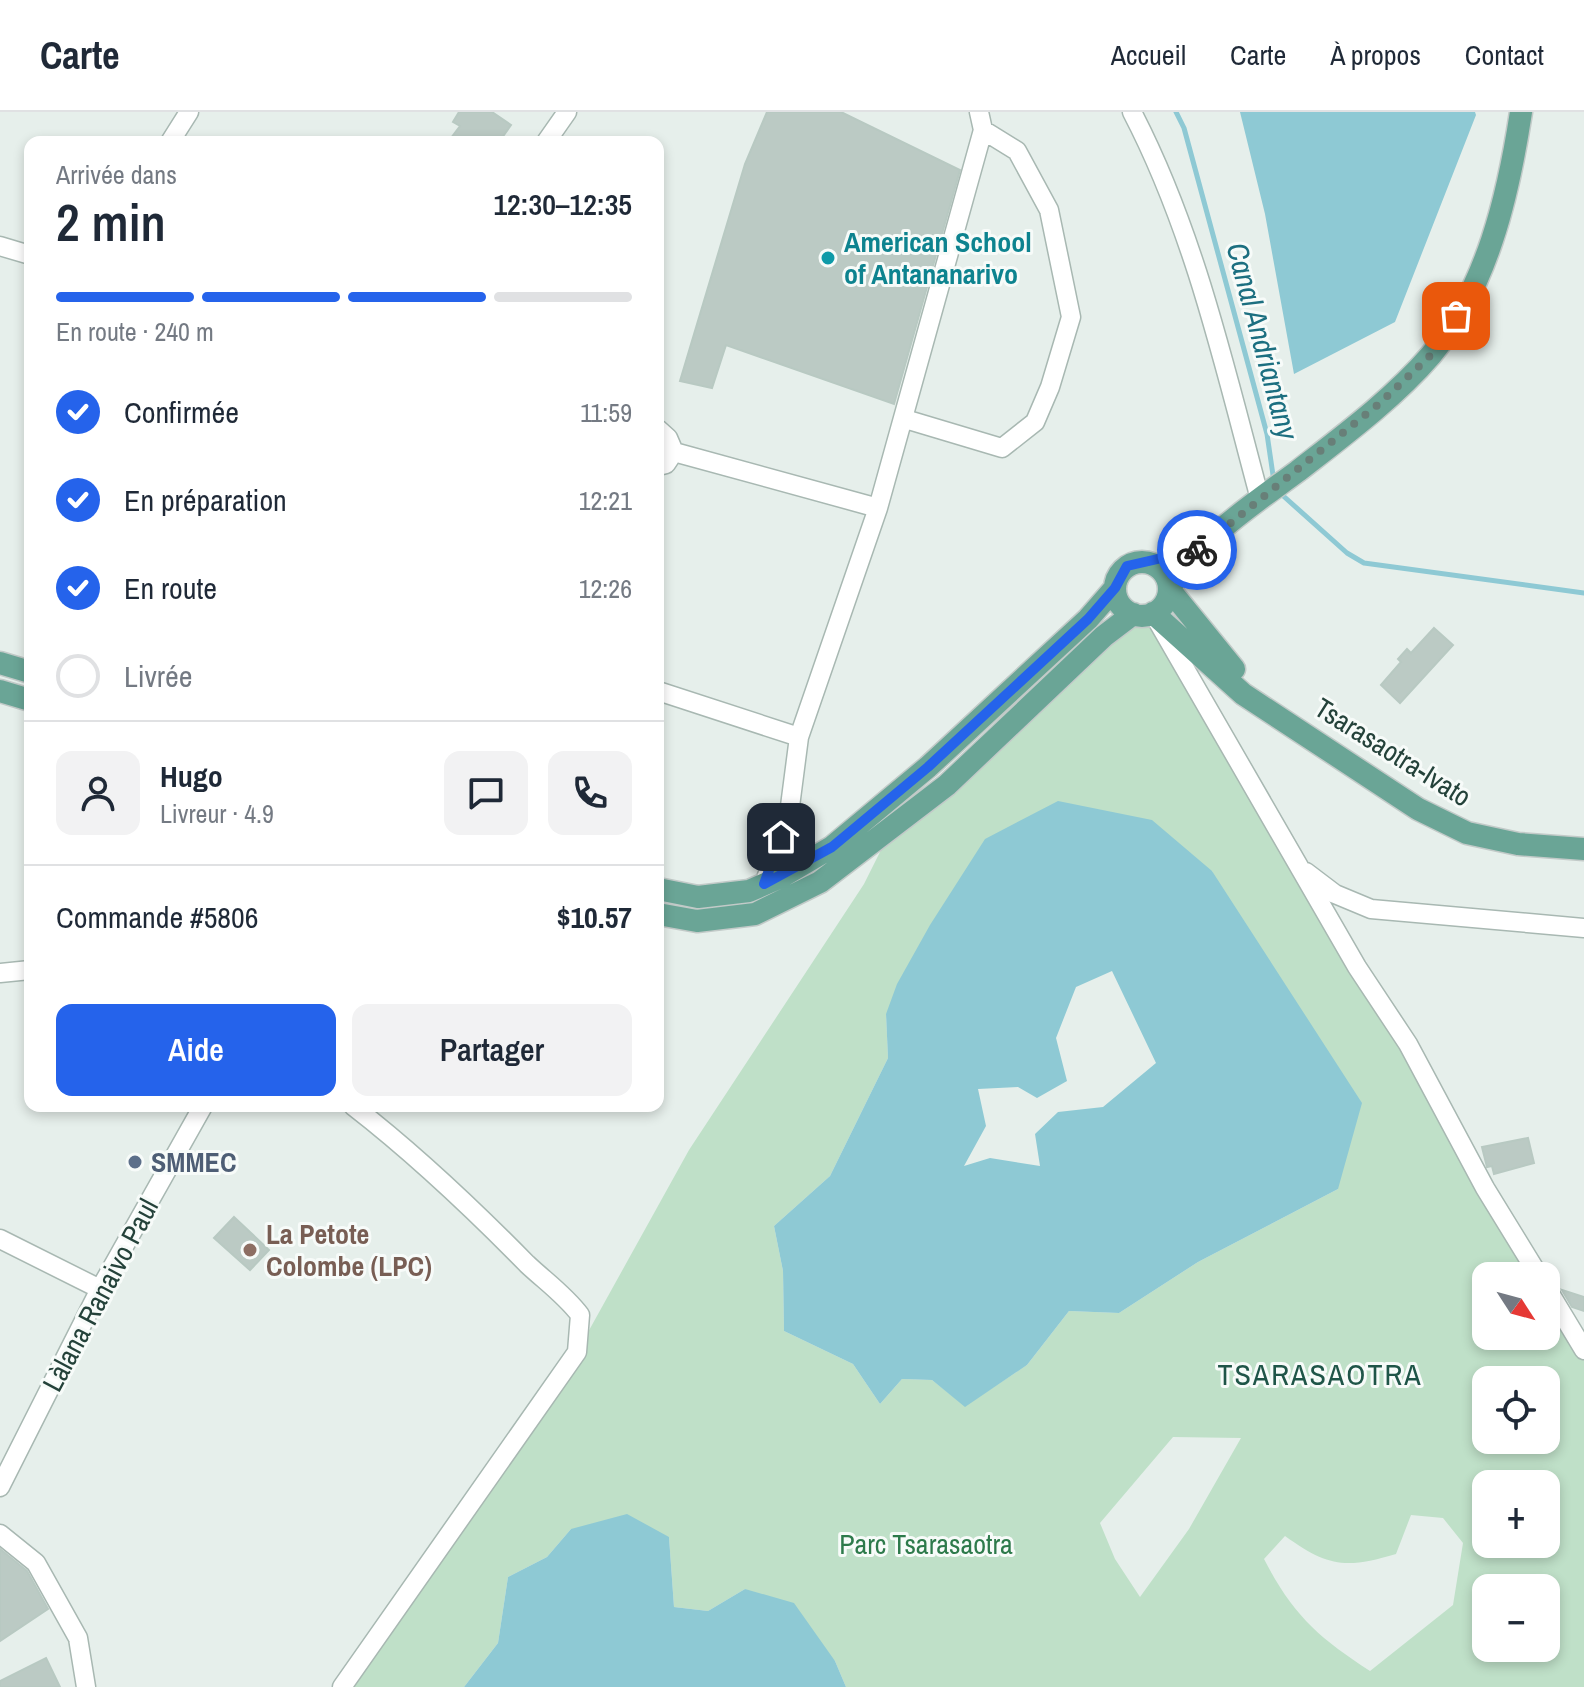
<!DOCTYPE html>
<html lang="fr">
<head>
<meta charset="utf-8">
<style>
  body { margin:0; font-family:"Archivo Narrow",sans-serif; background:#f2f2f3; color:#1f2937; height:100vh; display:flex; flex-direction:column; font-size:30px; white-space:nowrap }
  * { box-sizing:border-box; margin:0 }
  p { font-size:26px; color:#747a83 }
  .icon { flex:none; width:44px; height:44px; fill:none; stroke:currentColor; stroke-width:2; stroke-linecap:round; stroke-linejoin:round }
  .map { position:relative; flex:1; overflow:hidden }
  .panel { position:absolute; left:24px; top:24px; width:640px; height:976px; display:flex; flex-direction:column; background:#fff; border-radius:16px; box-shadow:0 4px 12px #0003 }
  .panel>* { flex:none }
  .needle { width:52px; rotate:126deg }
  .controls { position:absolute; left:1472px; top:1150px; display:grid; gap:16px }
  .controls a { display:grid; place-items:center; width:88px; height:88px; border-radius:16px; background:#fff; box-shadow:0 4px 12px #0003; font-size:40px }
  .pin { position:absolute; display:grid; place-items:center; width:68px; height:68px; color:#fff; margin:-34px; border-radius:16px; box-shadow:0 4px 12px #0006 }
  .courier { position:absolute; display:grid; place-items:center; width:80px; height:80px; margin:-40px; border:6px solid #2563eb; border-radius:50%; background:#fff; color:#222; box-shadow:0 2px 10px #0007 }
  .headline em { font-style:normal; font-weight:600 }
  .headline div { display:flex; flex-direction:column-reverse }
  .headline { display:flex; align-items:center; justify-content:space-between; height:136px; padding:0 32px }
  h1 { font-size:52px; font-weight:600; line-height:60px }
  .bar { display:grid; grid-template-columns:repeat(4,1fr); gap:12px 8px; align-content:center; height:96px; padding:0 32px }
  .bar i { height:10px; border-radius:6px; background:#e0e1e3 }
  .bar .selected { background:#2563eb }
  .bar p { grid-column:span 4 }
  .line { display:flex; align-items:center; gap:20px; padding:0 32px; border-top:2px solid #e0e1e3 }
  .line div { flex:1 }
  .round { display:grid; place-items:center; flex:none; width:84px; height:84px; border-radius:16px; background:#f2f2f3 }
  ol { padding:0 32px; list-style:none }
  li { display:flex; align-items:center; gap:24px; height:88px }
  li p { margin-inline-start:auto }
  li .icon { padding:8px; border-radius:50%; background:#2563eb; color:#fff; stroke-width:4 }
  li:last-child { color:#747a83 }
  li i { width:44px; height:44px; border:4px solid #e0e1e3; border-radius:50% }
  .action { display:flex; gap:16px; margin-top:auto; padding:16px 32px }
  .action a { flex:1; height:92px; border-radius:16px; background:#2563eb; color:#fff; font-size:32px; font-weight:600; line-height:92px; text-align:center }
  .action a+a { background:#f2f2f3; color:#1f2937 }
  header { display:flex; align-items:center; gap:48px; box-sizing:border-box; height:112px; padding:0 40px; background:#fff; border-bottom:2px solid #e0e1e3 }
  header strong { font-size:38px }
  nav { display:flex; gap:44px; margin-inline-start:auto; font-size:28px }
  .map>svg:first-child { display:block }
</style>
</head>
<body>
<header>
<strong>Carte</strong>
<nav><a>Accueil</a><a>Carte</a><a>À propos</a><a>Contact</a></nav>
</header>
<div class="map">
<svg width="1584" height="1575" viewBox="0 0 1584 1575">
  <rect width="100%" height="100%" fill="#e6efeb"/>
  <path fill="#bfe0c8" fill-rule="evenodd" d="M1149 511 1538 1164H1486V1224H1546V1177L1584 1239V1575H846L835 1549 745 1477 708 1499 674 1495 669 1425 571 1417 547 1445 508 1465 498 1531 464 1575H344L577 1240 689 1038 864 772 888 724 1128 512ZM1212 759 1338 1077 1198 1150 1119 1201 1069 1199 1027 1253 965 1294 932 1268 902 1267 880 1292 853 1252 784 1219 783 1159 774 1114 830 1064 888 946 886 902ZM1486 1268H1546V1328H1486ZM1173 1325 1241 1326 1189 1417 1140 1485 1115 1447 1100 1411ZM1486 1372H1546V1432H1486ZM1411 1403 1443 1406 1463 1431 1453 1493 1370 1559C1318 1525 1293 1503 1264 1447L1285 1424C1328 1455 1346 1457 1396 1442ZM1486 1476H1546V1536H1486Z"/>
  <path fill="#8ec9d4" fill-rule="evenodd" d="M1240 0H1475L1476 3 1395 210 1294 262 1265 102Z
    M1058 689 1152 708 1212 759 1362 991 1338 1077 1198 1150 1119 1201 1069 1199 1027 1253 965 1295 932 1268 902 1267 880 1292 853 1252 784 1219 783 1159 774 1114 830 1064 888 946 886 902 897 872 930 813 985 727ZM1112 859 1156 951 1103 995 1058 1000 1035 1022 1040 1054 990 1046 964 1054 986 1014 978 977 1018 975 1037 986 1067 969 1056 926 1076 875Z
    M627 1402 669 1425 674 1495 708 1499 745 1477 794 1491 835 1549 846 1575H464L498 1531 508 1465 547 1445 571 1417Z"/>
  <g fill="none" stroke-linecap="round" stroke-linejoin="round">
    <path stroke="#8ec9d4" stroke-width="5" d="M1176 0 1184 16 1267 322 1274 370
      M1280 381 1347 441 1364 451 1584 481"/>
  </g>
  <path fill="#bbcac4" stroke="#b8c9c2" stroke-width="2" d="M459 0H492L511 13 499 30H448L460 14 453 10Z
    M767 0H841L960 58 894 292 726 233 712 276 680 269 745 52Z
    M1434 516 1453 533 1400 591 1381 573 1401 550 1398 547 1407 537 1411 541Z
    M1528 1026 1534 1051 1494 1062 1492 1054 1487 1055 1482 1035Z
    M234 1105 269 1138 250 1158 214 1126Z
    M1562 1178 1584 1185V1199L1572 1195Z
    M0 1437 27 1459 48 1497 0 1529Z
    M46 1546 60 1575H0V1569Z"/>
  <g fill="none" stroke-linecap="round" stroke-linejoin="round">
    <g stroke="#a8b8b2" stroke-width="21">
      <path id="minor" d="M1132 0C1195 121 1225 257 1260 387
        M170 30 189 0
        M546 30 567 0
        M0 134 30 143
        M905 307 1002 336 1035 310 1050 275 1071 205 1049 98 1017 39 983 18
        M658 317 668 326 674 340 666 352 658 354
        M674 340 878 396
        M1158 510 1357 855 1408 932 1485 1076 1539 1164
        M658 579 799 625
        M1306 760 1335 782 1371 797 1584 816
        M764 772 789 702 799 625 878 396 983 18 979 0
        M0 861 30 858
        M0 1127 100 1177
        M1546 1175 1584 1238
        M0 1375 100 1177 203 994
        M0 1422 36 1451 78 1526 86 1575
        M342 1575 577 1240 580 1203C565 1183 545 1169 527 1152 472 1096 415 1042 353 994"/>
    </g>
    <g stroke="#c2cac8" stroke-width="25">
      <path id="major" d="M1115 477a27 27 0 1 1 54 0a27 27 0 1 1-54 0Z
        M1169 477C1199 427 1252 393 1298 359 1343 324 1394 286 1431 243 1487 175 1508 85 1521 0
        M1169 477 1234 557
        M1153 501 1243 582 1418 697 1467 721 1518 732 1584 737
        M0 551 30 560
        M0 579 30 588
        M658 777 698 785 749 779 781 765 832 735 928 655 1088 507 1115 476
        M658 802 697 809 755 802 820 770 947 673 1104 524 1133 502"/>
    </g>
    <use href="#minor" stroke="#fff" stroke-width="18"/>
    <use href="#major" stroke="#6aa596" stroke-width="22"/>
  </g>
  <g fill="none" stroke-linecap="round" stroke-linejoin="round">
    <path stroke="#687f78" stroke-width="8" stroke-dasharray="0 14.4" d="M1197 438 1380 291 1431 243 1456 204"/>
    <path stroke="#2563eb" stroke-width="10" d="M781 725 764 772 832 735 928 655 1088 507 1115 476 1127 454 1197 438"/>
  </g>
  <circle fill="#0f9aa8" stroke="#f7fbf9" stroke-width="3" cx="828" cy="146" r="8"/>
  <circle fill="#5c6f8a" stroke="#f7fbf9" stroke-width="3" cx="135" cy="1050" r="8"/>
  <circle fill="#8d6e63" stroke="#f7fbf9" stroke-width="3" cx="250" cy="1138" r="8"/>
  <g text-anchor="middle" stroke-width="6" stroke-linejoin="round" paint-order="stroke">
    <g font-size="28" font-weight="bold" fill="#0d838f" stroke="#f7fbf9" text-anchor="start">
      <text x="844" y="140">American School<tspan x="844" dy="32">of Antananarivo</tspan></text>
    </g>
    <g font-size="28" fill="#24423a" stroke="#f7fbf9">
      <text transform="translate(1393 640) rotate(32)" y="10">Tsarasaotra-Ivato</text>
      <text transform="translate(100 1183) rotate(-62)" y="10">Làlana Ranaivo Paul</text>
    </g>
    <g font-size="28" font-weight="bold" fill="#4e5e75" stroke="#f7fbf9" text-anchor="start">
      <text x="151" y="1060">SMMEC</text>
    </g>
    <g font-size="28" font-weight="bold" fill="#785e54" stroke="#f7fbf9" text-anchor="start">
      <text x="266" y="1132">La Petote<tspan x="266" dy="32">Colombe (LPC)</tspan></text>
    </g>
    <g font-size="28" fill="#2d7a4b" stroke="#f7fbf9">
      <text x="926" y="1442">Parc Tsarasaotra</text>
    </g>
    <g font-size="30" font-style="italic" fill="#1c6f80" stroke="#f7fbf9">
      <text transform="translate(1262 229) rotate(75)" y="10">Canal Andriantany</text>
    </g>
    <g font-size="30" letter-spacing="2" fill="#1f5548" stroke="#f7fbf9">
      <text x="1320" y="1273">TSARASAOTRA</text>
    </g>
  </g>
</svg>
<div class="controls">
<a><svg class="needle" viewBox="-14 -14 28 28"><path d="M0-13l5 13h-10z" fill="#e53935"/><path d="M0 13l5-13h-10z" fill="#747a83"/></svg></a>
<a><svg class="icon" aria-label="locate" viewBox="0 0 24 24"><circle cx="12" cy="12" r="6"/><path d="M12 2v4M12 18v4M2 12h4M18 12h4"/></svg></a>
<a>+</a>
<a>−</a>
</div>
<div class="pin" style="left:1456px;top:204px;background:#ea580c"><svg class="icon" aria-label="bag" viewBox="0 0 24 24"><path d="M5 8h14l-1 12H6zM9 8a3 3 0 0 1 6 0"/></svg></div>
<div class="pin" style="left:781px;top:725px;background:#1f2937"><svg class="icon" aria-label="home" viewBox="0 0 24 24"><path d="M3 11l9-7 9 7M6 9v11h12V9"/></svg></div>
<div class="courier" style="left:1197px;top:438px"><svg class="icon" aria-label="bike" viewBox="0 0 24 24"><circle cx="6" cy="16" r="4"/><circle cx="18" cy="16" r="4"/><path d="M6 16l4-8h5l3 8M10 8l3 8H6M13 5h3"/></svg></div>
<section class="panel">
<div class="headline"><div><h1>2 min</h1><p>Arrivée dans</p></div><em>12:30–12:35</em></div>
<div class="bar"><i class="selected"></i><i class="selected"></i><i class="selected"></i><i></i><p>En route · 240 m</p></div>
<ol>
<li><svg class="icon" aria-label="check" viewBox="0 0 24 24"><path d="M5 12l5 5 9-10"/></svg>Confirmée<p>11:59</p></li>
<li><svg class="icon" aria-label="check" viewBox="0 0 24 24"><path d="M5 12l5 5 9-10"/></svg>En préparation<p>12:21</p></li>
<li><svg class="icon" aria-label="check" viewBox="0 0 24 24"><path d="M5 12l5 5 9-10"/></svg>En route<p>12:26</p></li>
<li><i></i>Livrée</li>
</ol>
<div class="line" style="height:144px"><a class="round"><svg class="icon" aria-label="person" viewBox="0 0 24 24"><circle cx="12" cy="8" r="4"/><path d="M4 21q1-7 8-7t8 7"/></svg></a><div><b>Hugo</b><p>Livreur · 4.9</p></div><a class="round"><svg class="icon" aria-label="chat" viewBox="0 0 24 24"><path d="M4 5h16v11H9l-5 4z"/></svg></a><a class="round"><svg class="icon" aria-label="phone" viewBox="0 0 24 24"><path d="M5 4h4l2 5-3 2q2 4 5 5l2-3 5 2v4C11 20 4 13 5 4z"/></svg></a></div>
<div class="line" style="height:104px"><div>Commande #5806</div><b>$10.57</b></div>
<div class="action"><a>Aide</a><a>Partager</a></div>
</section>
</div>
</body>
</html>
